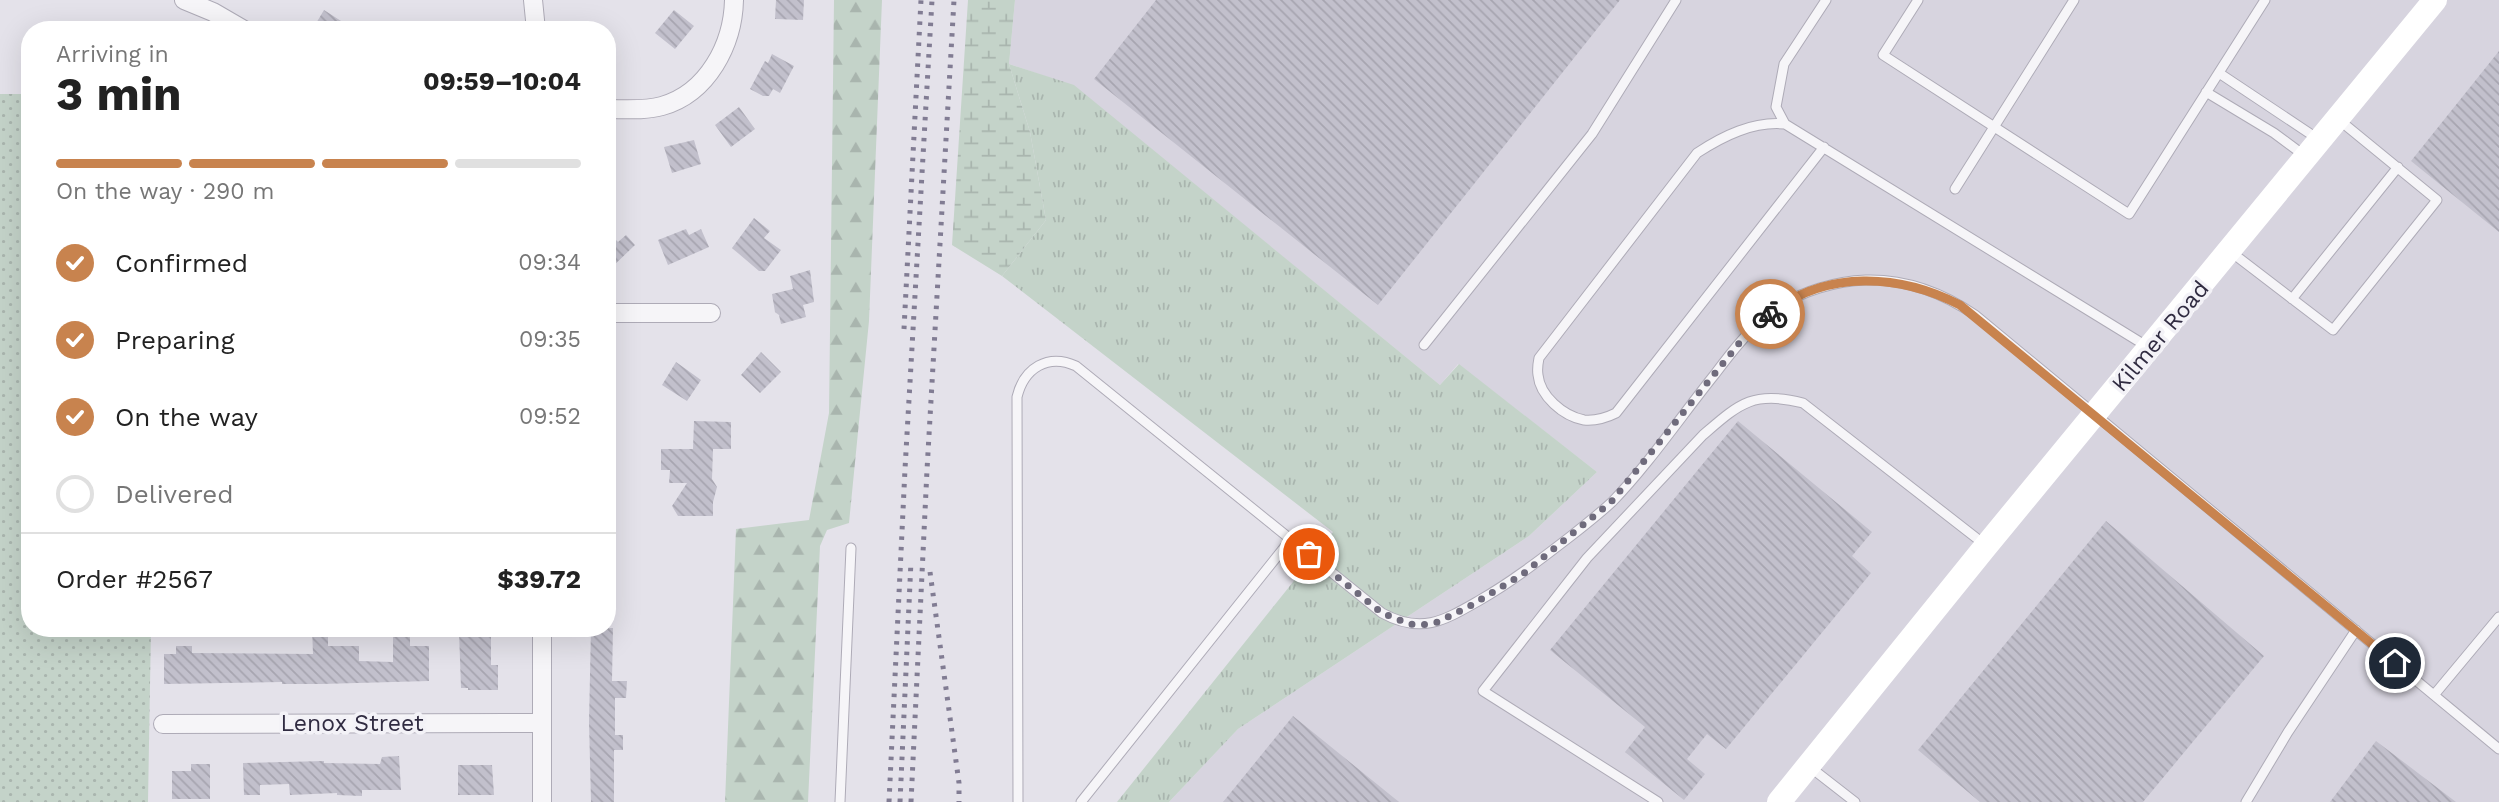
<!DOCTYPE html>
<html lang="en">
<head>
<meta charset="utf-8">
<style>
  body { margin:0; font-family:"Work Sans",sans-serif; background:#f2f2f2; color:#222; height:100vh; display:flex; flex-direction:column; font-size:26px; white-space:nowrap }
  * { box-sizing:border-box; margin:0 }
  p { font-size:23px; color:#767676 }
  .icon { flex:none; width:38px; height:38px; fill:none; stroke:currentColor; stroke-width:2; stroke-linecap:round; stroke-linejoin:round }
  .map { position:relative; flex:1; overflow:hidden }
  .side { position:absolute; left:21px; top:21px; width:595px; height:616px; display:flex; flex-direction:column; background:#fff; border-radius:28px; box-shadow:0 7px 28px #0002 }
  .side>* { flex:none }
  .pin { position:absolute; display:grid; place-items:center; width:60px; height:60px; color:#fff; margin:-30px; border:4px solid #fff; border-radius:50%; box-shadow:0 2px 7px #0007 }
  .courier { position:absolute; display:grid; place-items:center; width:70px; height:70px; margin:-35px; border:5px solid #c8834e; border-radius:50%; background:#fff; color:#222; box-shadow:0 2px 9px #0007 }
  .overview em { font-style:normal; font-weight:700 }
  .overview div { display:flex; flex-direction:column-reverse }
  .overview { display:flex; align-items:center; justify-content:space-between; height:119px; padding:0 35px }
  h1 { font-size:46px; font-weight:700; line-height:52px }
  .bar { display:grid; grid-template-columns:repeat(4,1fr); gap:10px 7px; align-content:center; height:84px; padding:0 35px }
  .bar i { height:9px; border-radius:5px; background:#e0e0e0 }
  .bar .on { background:#c8834e }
  .bar p { grid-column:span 4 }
  .line { display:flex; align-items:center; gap:18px; padding:0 35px; border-top:2px solid #e0e0e0 }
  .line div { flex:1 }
  ol { padding:0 35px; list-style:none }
  li { display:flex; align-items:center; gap:21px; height:77px }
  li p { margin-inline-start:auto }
  li .icon { padding:7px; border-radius:50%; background:#c8834e; color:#fff; stroke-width:4 }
  li:last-child { color:#767676 }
  li i { width:38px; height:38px; border:4px solid #e0e0e0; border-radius:50% }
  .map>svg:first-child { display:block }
</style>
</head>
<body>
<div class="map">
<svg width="2499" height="802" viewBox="0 0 2499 802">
  <defs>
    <pattern id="grass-tufts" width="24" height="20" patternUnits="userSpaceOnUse" patternTransform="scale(1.75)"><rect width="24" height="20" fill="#c4d3c9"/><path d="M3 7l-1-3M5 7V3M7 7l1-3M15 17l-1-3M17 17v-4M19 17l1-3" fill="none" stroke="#a9b5ae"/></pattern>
    <pattern id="forest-firs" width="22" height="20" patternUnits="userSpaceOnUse" patternTransform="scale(1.75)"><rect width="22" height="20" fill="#c4d3c9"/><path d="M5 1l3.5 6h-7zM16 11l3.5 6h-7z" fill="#a9b5ae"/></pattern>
    <pattern id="wetland-marsh" width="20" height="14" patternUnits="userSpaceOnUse" patternTransform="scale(1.75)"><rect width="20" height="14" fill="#c4d3c9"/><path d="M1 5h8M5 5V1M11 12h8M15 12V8" fill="none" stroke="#a9b5ae"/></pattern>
    <pattern id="park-dots" width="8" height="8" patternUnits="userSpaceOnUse" patternTransform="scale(1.75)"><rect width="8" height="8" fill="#c4d3c9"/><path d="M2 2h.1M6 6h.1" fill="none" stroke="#a9b5ae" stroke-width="1.8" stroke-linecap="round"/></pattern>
    <pattern id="building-back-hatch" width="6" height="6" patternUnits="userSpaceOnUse" patternTransform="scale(1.75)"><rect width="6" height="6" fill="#c2c0cc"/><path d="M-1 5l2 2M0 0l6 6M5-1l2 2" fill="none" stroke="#a7a5b0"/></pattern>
  </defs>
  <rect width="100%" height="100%" fill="#e4e2ea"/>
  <path fill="#d7d4df" d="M1015 0H2499V802H1169L1238 729 1529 536 1597 472 1458 364 1440 385 1074 86 1009 64Z"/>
  <path fill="url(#grass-tufts)" d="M1009 64 1074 85 1440 385 1459 364 1597 472 1529 536 1238 729 1169 802H1117L1333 532 1002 276 1046 220 1030 132Z"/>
  <path fill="url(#forest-firs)" d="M834 0H882L869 321 849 523 827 530 820 546 808 802H725L736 529 809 520 829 413Z"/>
  <path fill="url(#wetland-marsh)" d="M968 0H1015L1009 64 1030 132 1046 220 1002 276 952 245Z"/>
  <path fill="url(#park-dots)" d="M0 94H30V628H151L148 802H0Z"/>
  <path fill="url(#building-back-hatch)" d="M776 0H804L803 20 775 19Z
    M1156 0H1620L1378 305 1094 79Z
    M324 10 355 30H312Z
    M674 10 694 26 675 49 655 33Z
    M2499 51V232L2411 161Z
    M772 54 794 66 780 93 773 89 769 96H763L750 89 765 61 768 63Z
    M739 107 755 129 731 147 715 125Z
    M694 140 701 164 672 173 664 147Z
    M754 218 770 231 764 238 781 250 765 271H759L732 248Z
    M686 229 689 235 701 229 709 247 668 265 658 240Z
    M607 231 618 242 626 235 635 245 607 272Z
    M810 270 814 302 803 305 806 317 781 324 779 315 775 312 772 294 793 289 790 276Z
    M761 352 781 372 760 393 741 375Z
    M676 362 701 380 687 401 662 385Z
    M694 421 731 422V449H713L712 479 717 487 713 502V516H678L672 506 687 483H669L670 470H661V449H693Z
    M1738 421 1872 532 1852 556 1871 573 1726 749 1707 734 1687 759 1705 774 1684 800 1625 752 1645 727 1550 650Z
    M2106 521 2264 656 2143 802H1980L1918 750Z
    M312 628H328V646H359V661L393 662V628H410V646H429V681L321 684H282V682L164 684V654H176V646H192V653L313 654Z
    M465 628H491V665H498V690H468V688H461L459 632H465Z
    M591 628H613L612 681H627L626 698H615V735H623V750H614V802H591L589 722Z
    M1293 716 1399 802H1223Z
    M2376 741 2456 802H2330Z
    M399 756 401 790H362V796L337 795V793L290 795 289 784 260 785V795H244L243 763 324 761V763L380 764 382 757Z
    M191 764H210V799H172V771H191Z
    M458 765H492L494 795H458Z"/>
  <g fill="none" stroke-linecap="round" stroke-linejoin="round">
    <g stroke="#aeabb7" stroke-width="11">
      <path id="lane" d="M1826 0 1784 64 1776 107 1785 124 2148 347
        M1918 0 1883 55 2129 214 2265 0
        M2219 73 2318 139
        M2206 92 2274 133 2305 156
        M1785 124C1753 121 1723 136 1697 153L1539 358C1538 363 1537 369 1538 375 1540 396 1563 416 1584 420 1596 421 1606 418 1616 413L1824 147
        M1955 189 2074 0
        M2231 252 2333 330 2437 200 2338 119
        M2292 299 2398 167
        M1424 345 1592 134 1676 0
        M2434 695 2499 617
        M1810 767 1855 802
        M840 802 851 548
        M1018 802 1017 397C1024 368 1048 353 1076 366L1382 613C1422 635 1445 620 1480 600 1513 581 1541 559 1571 536 1585 525 1599 514 1612 502 1648 465 1682 415 1715 374 1733 350 1752 326 1776 308 1802 291 1836 281 1866 280 1906 279 1943 293 1975 315L2499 749
        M1081 802 1291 539
        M1658 802 1483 691 1587 558 1703 435C1739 404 1753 390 1803 403L1984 544
        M2246 802 2288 732 2356 630"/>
    </g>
    <g stroke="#aeabb7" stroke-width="20">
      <path id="street" d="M184 0 213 12 244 30
        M533 0 536 30
        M607 109C624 109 645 111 662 106 708 93 733 44 734 0
        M607 313H711
        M163 724 541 723
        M542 802V628"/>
    </g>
    <use href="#lane" stroke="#f6f5f8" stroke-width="9"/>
    <use href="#street" stroke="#f6f5f8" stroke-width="18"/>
    <path stroke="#fff" stroke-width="24" d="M1779 802 1986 546 2435 0"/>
    <path stroke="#817c93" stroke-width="5" stroke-dasharray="3.5 7" stroke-linecap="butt" d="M904 329 921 0
      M930 572 959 783V802
      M889 802 905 469 932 0
      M900 802 911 561
      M911 802 927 470 954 0"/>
  </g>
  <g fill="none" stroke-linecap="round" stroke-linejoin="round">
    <path stroke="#6f6b7c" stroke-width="7" stroke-dasharray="0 12.6" d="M1309 554 1382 613 1409 624 1422 625 1438 622 1470 606 1523 574 1611 502 1741 341 1770 314"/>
    <path stroke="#c8834e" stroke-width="9" d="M1770 314C1826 269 1900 274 1960 305L2395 663"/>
  </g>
  <g text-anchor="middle" stroke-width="7" stroke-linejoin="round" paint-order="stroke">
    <g font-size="23" fill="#302b41" stroke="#f3f2f7">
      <text transform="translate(2160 336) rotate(-50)" y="8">Kilmer Road</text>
      <text x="352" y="731">Lenox Street</text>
    </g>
  </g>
</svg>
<div class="pin" style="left:1309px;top:554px;background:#ea580c"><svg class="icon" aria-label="bag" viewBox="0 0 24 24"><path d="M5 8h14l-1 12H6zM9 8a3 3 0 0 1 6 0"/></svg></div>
<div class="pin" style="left:2395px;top:663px;background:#1f2937"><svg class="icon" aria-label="home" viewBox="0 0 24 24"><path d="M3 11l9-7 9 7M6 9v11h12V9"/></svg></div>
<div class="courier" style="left:1770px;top:314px"><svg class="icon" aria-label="bike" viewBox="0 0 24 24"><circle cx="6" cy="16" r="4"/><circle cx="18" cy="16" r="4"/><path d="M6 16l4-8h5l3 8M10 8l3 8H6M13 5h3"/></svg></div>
<section class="side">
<div class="overview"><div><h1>3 min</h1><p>Arriving in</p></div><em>09:59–10:04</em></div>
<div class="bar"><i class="on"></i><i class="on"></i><i class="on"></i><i></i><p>On the way · 290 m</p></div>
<ol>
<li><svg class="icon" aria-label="check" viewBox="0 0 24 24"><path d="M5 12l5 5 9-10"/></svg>Confirmed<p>09:34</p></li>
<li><svg class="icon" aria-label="check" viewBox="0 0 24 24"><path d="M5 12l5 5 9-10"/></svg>Preparing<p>09:35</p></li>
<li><svg class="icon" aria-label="check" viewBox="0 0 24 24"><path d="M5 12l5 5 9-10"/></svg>On the way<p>09:52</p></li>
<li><i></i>Delivered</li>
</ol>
<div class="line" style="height:91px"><div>Order #2567</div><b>$39.72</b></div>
</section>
</div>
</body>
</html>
